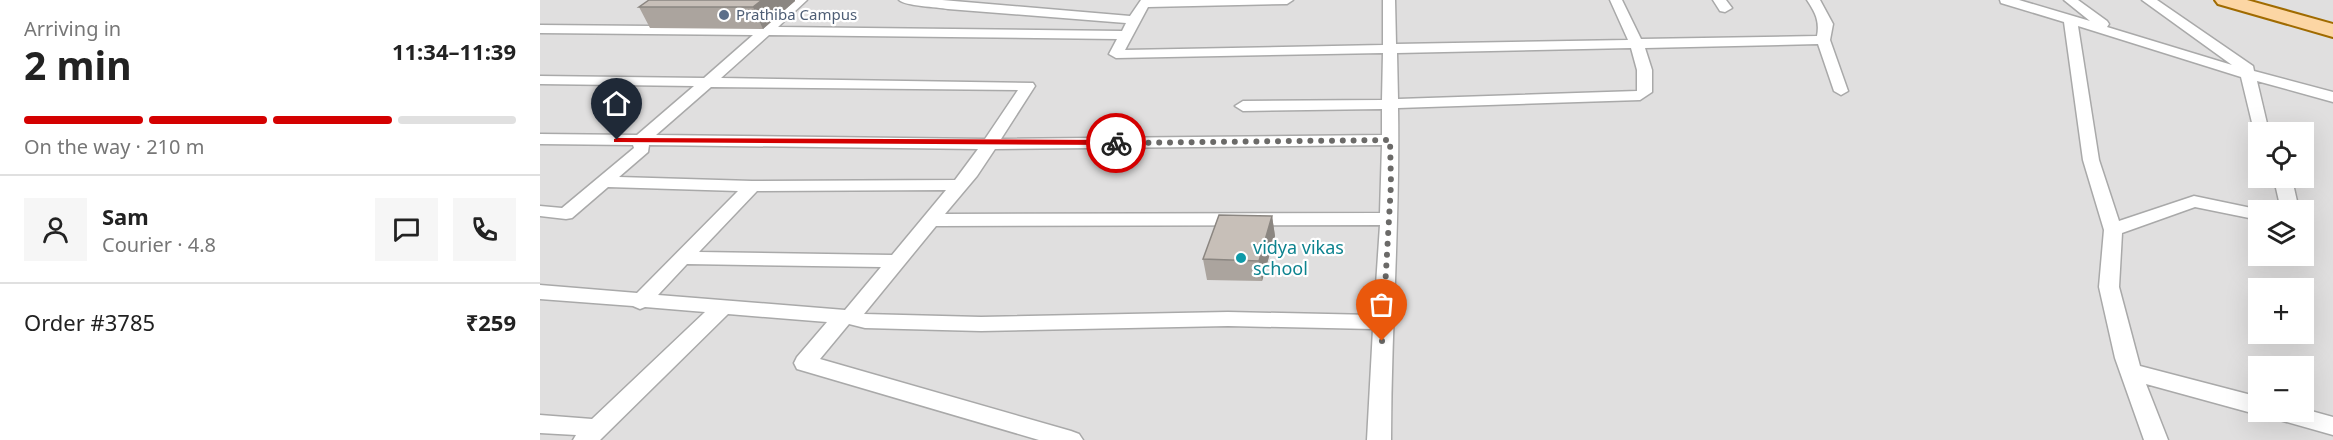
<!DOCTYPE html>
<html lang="en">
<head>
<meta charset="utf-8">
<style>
  body { margin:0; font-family:"Noto Sans",sans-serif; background:#f6f6f6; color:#222; height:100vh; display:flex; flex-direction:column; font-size:22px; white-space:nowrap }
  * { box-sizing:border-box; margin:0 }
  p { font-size:20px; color:#767676 }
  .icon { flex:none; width:33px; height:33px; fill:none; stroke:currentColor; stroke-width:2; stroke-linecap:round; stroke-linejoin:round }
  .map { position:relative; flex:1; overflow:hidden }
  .sheet { display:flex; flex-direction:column; background:#fff; width:540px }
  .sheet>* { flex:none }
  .buttons { position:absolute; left:1708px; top:122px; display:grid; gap:12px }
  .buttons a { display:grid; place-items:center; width:66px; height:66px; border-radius:0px; background:#fff; box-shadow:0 6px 24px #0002; font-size:30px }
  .pin { position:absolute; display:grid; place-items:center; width:51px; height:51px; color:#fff; margin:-62px -26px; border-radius:50% 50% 50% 0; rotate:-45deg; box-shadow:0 0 6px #0007 }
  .pin .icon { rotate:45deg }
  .courier { position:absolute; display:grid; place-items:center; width:60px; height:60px; margin:-30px; border:4px solid #d40000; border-radius:50%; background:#fff; color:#222; box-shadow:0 2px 8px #0007 }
  .headline em { font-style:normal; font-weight:700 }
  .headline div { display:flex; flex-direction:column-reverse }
  .headline { display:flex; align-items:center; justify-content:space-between; height:102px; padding:0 24px }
  h1 { font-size:39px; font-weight:700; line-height:45px }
  .bar { display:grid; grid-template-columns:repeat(4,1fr); gap:9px 6px; align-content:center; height:72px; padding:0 24px }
  .bar i { height:8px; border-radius:4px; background:#e0e0e0 }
  .bar .current { background:#d40000 }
  .bar p { grid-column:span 4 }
  .line { display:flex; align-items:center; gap:15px; padding:0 24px; border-top:2px solid #e0e0e0 }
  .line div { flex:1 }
  .round { display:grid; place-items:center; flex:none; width:63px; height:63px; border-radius:0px; background:#f6f6f6 }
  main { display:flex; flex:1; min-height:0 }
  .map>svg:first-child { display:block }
</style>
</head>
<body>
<main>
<section class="sheet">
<div class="headline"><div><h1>2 min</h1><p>Arriving in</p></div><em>11:34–11:39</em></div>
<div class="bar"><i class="current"></i><i class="current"></i><i class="current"></i><i></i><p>On the way · 210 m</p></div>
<div class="line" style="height:108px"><a class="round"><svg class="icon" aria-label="person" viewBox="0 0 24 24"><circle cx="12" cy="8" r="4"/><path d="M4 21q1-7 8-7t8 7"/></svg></a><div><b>Sam</b><p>Courier · 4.8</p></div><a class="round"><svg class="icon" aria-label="chat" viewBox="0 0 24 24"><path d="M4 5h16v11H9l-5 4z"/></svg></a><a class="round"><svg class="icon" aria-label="phone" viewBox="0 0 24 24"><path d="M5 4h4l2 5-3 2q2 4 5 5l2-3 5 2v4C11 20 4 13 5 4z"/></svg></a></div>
<div class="line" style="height:78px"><div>Order #3785</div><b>₹259</b></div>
</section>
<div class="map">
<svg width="1793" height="440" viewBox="0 0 1793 440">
  <rect width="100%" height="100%" fill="#f2efe9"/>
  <path fill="#e0dfdf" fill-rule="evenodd" d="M0 0H1793V440H0ZM1719 132H1764V177H1719ZM1719 210H1764V255H1719ZM1719 288H1764V333H1719ZM1719 366H1764V411H1719Z"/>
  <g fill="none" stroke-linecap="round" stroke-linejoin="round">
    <g stroke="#a9a9a9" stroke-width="3">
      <path id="minor" d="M253 0H267L238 27 582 31 586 23 408 9C397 7 365 6 359 0H402L590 16 601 0H753L747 4 608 7 585 50 843 45V0H855L856 44 1088 40 1070 0H1082L1101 39 1277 36C1280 21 1275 12 1267 0H1280L1293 24 1290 40 1308 91 1301 95 1294 91 1278 44 1105 48 1112 70V92L1100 100 858 108C860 219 851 329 851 440H827L833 329 688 326 441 331 325 328 309 324 280 359 531 431 539 434 543 440H499L257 369 254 363 257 357 287 322 188 314 60 440H33L36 435 0 433V415L52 419 165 312 105 307 100 309 93 306 0 299V285L97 293 198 191 68 187 32 218 26 219 0 216V206L22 208 94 148 93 145 0 144V134L97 135 154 86 0 84V76L164 78 213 35 0 33V25L222 27ZM229 35 577 39 569 54 576 58 843 53 842 100 703 101 695 106 703 111 842 109V135L461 139 495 86 493 83 181 78ZM1091 48 1097 70V91L858 99 857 53ZM171 87 478 90 445 139 116 135ZM109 145 438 149 415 180 212 181 79 177 108 152ZM842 145 840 213 405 214 437 176 455 149ZM406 190 352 255 159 252 217 191ZM840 225 834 315 688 312 441 317 324 314 396 226ZM147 264 341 267 305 310 118 295Z
        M1173 0H1186L1192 8 1185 12 1180 11Z
        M1460 0H1479L1550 21 1524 0H1538L1567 21 1569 24 1567 27 1692 65 1602 0H1617L1713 66 1714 71 1793 92V102L1717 81 1729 132H1719V136L1715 135 1701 77 1538 26 1559 160 1579 221 1654 196 1721 210H1719V220L1655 207 1582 233 1579 287 1600 366 1719 397V411L1764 409 1793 417V435L1729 417 1726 412 1719 415 1606 384 1628 440H1604L1575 358 1559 287 1564 230 1543 160 1524 22 1461 3Z
        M1730 177H1746L1754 188 1759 210H1741L1736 188Z"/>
    </g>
    <g stroke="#a06b00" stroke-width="4">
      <path id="primary" d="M1675 0H1707L1793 24V37L1678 4Z"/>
    </g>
    <use href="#minor" fill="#fff" fill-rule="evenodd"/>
    <use href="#primary" fill="#fcd6a4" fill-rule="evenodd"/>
  </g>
  <path fill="#aba49e" d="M255 1 223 29 110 28 99 7Z
    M732 216 735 236 722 281 667 280 663 259Z"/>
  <path fill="#8b8681" d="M222 0H255V1L223 29 213 7Z
    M732 216 735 236 722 281 719 261Z"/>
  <path fill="#c7bfb8" stroke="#8b8681" stroke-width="1.5" d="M109 0H222L213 7H99Z
    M679 215 732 216 719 261 663 259Z"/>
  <path fill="#d40000" d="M77 138 576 140 580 143 576 145 74 142V139Z"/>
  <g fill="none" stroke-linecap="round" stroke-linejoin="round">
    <path stroke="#6b6a68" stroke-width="6" stroke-dasharray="0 10.8" d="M576 143 850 140 851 184 842 341"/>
  </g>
  <circle fill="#5c6f8a" stroke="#fff" stroke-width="2" cx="184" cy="15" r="6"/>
  <circle fill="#0f9aa8" stroke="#fff" stroke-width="2" cx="701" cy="258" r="6"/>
  <g text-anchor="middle" stroke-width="4.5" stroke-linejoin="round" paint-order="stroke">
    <g font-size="15" fill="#4e5e75" stroke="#fff" text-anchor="start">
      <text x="196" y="20">Prathiba Campus</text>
    </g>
    <g font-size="18" fill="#0d838f" stroke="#fff" text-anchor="start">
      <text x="713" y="254">vidya vikas<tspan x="713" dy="21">school</tspan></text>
    </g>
  </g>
</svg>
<div class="buttons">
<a><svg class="icon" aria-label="locate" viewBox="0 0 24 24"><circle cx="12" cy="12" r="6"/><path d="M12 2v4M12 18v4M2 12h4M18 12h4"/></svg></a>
<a><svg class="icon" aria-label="layers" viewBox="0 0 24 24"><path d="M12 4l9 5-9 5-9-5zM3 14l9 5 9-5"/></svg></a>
<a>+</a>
<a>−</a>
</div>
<div class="pin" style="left:842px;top:341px;background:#ea580c"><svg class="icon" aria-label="bag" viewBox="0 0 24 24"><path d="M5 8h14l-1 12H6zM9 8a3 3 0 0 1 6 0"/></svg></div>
<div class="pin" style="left:77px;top:140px;background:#1f2937"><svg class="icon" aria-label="home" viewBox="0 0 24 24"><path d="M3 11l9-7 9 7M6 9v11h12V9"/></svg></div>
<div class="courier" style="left:576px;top:143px"><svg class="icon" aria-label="bike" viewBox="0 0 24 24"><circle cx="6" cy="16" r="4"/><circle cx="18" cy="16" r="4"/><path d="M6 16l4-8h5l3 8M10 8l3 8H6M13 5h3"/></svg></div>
</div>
</main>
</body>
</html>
